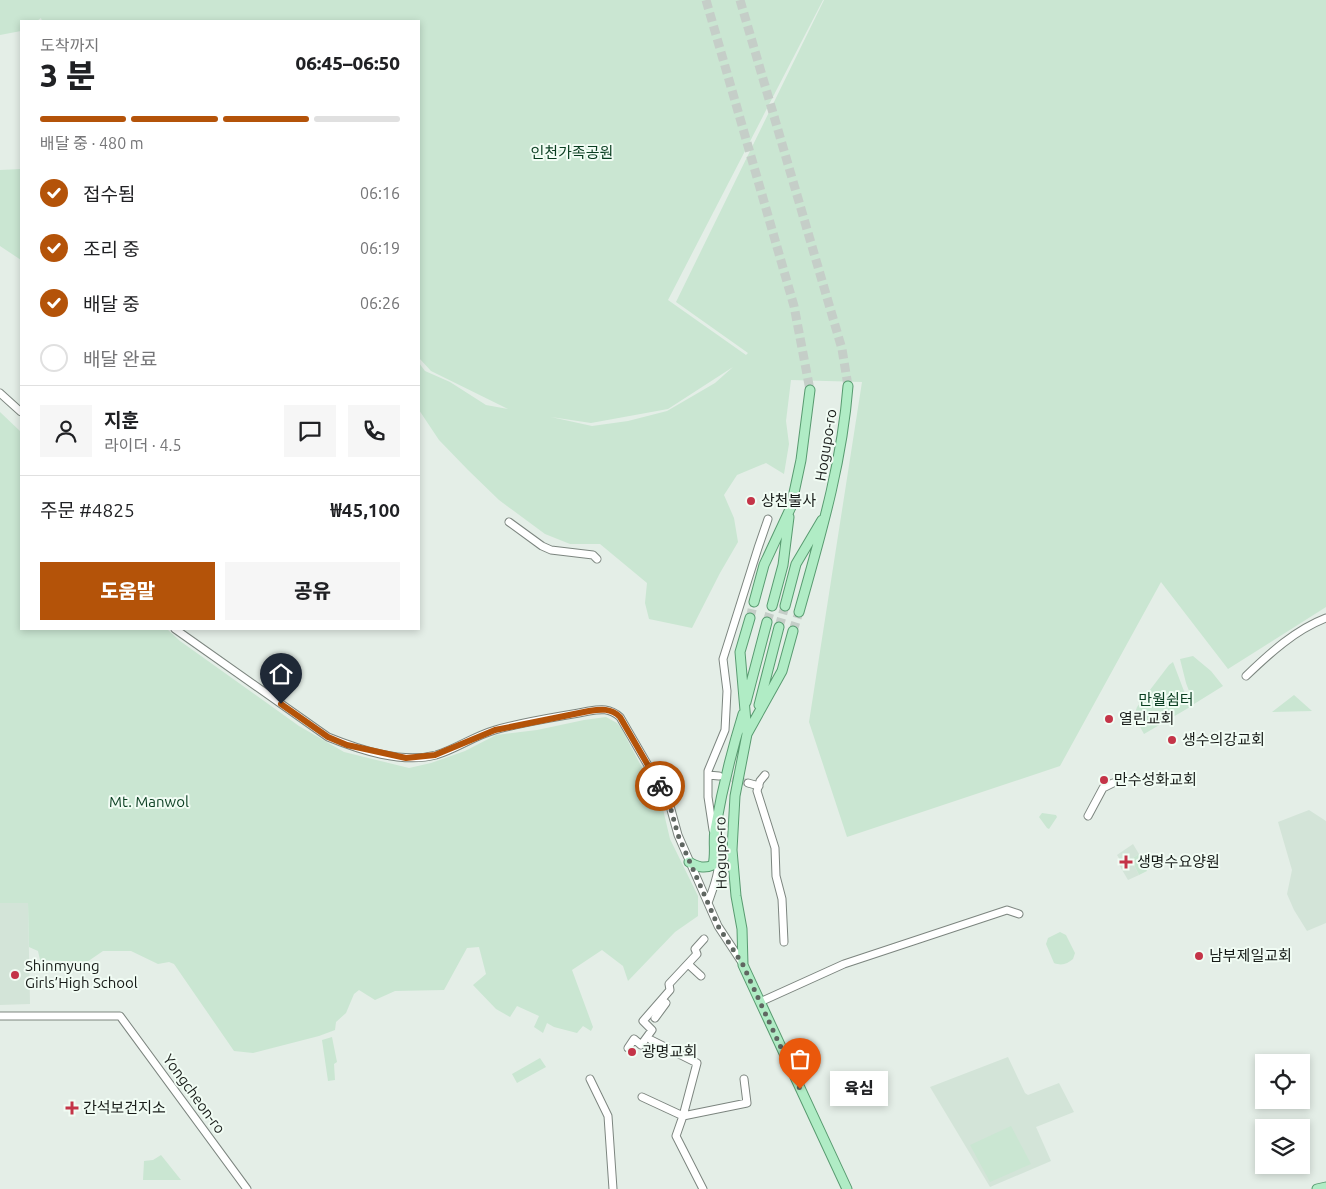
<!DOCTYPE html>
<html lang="ko">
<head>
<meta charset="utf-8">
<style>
  body { margin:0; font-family:Ubuntu,"Noto Sans KR",sans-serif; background:#f6f6f6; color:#202124; height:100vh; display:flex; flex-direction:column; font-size:19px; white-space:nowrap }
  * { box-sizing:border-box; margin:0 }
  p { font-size:16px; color:#757577 }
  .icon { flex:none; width:28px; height:28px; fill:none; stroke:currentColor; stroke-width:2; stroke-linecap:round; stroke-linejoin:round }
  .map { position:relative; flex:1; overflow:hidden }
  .panel { position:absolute; left:20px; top:20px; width:400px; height:610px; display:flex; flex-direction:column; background:#fff; border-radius:0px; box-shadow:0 2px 8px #0003 }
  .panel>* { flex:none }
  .fabs { position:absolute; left:1255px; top:1054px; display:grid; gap:10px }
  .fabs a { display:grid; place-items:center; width:55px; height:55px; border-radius:0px; background:#fff; box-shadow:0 2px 8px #0003; font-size:25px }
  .pin { position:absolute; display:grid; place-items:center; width:42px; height:42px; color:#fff; margin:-51px -21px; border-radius:50% 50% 50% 0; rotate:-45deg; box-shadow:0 0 5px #0007 }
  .pin .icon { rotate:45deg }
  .courier { position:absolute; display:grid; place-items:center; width:50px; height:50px; margin:-25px; border:4px solid #b45309; border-radius:50%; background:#fff; color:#222; box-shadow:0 1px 6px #0007 }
  .bubble { position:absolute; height:35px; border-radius:0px; background:#fff; box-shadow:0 2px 8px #0003; font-size:16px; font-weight:800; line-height:35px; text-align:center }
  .overview em { font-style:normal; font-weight:800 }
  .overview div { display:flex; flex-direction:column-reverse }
  .overview { display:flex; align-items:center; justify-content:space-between; height:85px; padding:0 20px }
  h1 { font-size:32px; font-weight:800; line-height:38px }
  .bar { display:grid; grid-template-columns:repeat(4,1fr); gap:8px 5px; align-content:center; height:60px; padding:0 20px }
  .bar i { height:6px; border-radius:4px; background:#e0e0e0 }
  .bar .selected { background:#b45309 }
  .bar p { grid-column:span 4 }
  .line { display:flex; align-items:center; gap:12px; padding:0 20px; border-top:1px solid #e0e0e0 }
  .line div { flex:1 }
  .round { display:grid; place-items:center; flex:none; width:52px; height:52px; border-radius:0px; background:#f6f6f6 }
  ol { padding:0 20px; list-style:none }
  li { display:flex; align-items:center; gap:15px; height:55px }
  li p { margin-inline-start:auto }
  li .icon { padding:5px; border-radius:50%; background:#b45309; color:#fff; stroke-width:4 }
  li:last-child { color:#757577 }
  li i { width:28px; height:28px; border:2px solid #e0e0e0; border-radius:50% }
  .action { display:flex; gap:10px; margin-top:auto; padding:10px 20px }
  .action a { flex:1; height:58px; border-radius:0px; background:#b45309; color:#fff; font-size:20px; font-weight:800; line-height:58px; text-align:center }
  .action a+a { background:#f6f6f6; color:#202124 }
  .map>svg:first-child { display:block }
</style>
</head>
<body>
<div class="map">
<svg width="1326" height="1189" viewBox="0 0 1326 1189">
  <rect width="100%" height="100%" fill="#e4eee7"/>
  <path fill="#d3e4d8" d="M1309 810 1326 821V923L1307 931 1294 910 1287 894 1292 870 1278 822Z
    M1133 844 1139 854 1131 859 1139 875 1128 880 1118 863 1120 860 1117 855Z
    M0 903H28L30 1004 0 1005Z
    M1008 1057 1025 1093 1028 1095 1059 1083 1074 1112 1036 1127 1051 1161 990 1187 930 1087Z"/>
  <path fill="#cae6d2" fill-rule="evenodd" d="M0 0H823L668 300 746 355 748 353 676 302 824 0H1326V607L1228 669 1161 582 1060 766 847 837 809 722 862 382 791 380 786 421 789 444 784 474 766 463 737 475 724 495 734 518 738 542 720 573 692 628 649 619 645 603 647 583 600 544H570L545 534 499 500 468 470 439 440 419 410V363L425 371 450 382 486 405 508 409 431 371 419 358V21H42L41 18 37 21H21V31L0 35ZM733 367 715 383 667 411 628 421 592 426 551 417 591 423 668 409Z
    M21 169V260L0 246V170Z
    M0 412 21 432V629H167L180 641 299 726 344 752 409 768 431 763 465 751 496 735 537 730 584 720 606 717 617 723 621 728 662 805 670 839 698 896V916L675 932 628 981 623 966 602 950 572 970 593 1027 591 1031 583 1026 577 1033 554 1027 547 1023 543 1033 534 1027 539 1016 517 1006 510 1017 496 1009 473 985 486 974 479 947 467 948 444 990 395 991 375 1000 359 990 354 994 346 1013 336 1022 335 1030 319 1036 253 1053 234 1051 174 964 169 962 158 964 131 951H103L87 962 40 960 38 951 29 947 28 903H0Z
    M1193 656 1211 671 1223 686 1194 704 1186 683 1180 659Z
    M1173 662 1190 707 1144 734 1134 716 1137 707 1169 665Z
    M1294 695 1312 711 1272 712Z
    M1042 813 1056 815 1057 817 1049 829 1047 828 1039 817Z
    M1139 854 1147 871 1139 875 1131 859Z
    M1060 932 1066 935 1075 953 1073 959C1067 964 1062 966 1054 963L1046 944 1048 938Z
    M332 1037 337 1062 334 1064 335 1080 328 1081 322 1040Z
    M540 1058 546 1067 517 1083 512 1074Z
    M1011 1126 1031 1164 990 1182 970 1145Z
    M161 1155 181 1180H143L144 1161 153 1160Z"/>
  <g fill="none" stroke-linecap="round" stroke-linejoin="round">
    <path stroke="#c5cec8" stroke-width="7" stroke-dasharray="7 3.5" stroke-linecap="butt" d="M722 776 748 783"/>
    <path stroke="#c5cec8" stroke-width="9" stroke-dasharray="9 4.5" stroke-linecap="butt" d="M706 0 794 306 810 390
      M740 0 842 349 848 386
      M750 618 754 602
      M767 622 772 606
      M779 627 785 606
      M793 631 799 612"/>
    <g stroke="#7c857f" stroke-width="9">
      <path id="minor" d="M0 393 21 412
        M509 522 542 546 551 550 593 555 597 559
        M175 629 328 737C360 750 402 764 436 755 456 749 474 736 495 730 526 721 558 717 589 711 601 709 610 708 620 717L664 793 670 806 678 835 718 926 743 964
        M1246 676C1270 653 1295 630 1326 618
        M708 775 719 776
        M765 775 760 781 757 791 775 848 776 876 782 899 784 942
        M748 783 759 786
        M1088 816 1103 788 1113 783
        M713 830 708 797V771L725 730 727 691 723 659 758 548 768 519
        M708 903C715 883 722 867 717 845
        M688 964 701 976
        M760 1002 844 964 1007 910 1019 914
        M0 1016H120L247 1189
        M655 1018 666 1003 662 1000
        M651 1040 697 1063 683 1116 747 1103 744 1079
        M628 1048 634 1039 641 1045 652 1030 643 1021 670 990 669 984 697 954 695 949 704 939
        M590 1079 608 1116 613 1189
        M642 1097 683 1116 676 1136 703 1189"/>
    </g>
    <g stroke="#589b70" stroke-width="11">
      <path id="major" d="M754 602 764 565 791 507 801 460 810 390
        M772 606 783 565 789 517
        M785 606 796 564 822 520
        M799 612C820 537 842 464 848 386
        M750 618 740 652 747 734 735 796 732 850 736 896 742 929 743 965 847 1189
        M746 702 767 622
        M759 705 779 627
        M747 734 782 671 793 631
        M689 862C698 867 704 869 713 865 716 853 713 842 715 830 722 790 731 753 743 714
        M1317 1189 1326 1187"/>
    </g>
    <use href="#minor" stroke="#fff" stroke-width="7"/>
    <use href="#major" stroke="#b0ecc5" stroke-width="9"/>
  </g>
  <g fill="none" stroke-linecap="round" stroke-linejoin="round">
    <path stroke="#5f6661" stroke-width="5" stroke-dasharray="0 9" d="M660 786 670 806 678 835 718 926 743 965 800 1089"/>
    <path stroke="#b45309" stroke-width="6" d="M281 704 328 737 347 745 406 758 435 755 495 730 589 711C601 709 611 708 620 717L660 786"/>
  </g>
  <g fill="#c43448" stroke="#f1fcf4" stroke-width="2">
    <circle cx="751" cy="501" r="5"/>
    <circle cx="1109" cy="719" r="5"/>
    <circle cx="1172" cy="740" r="5"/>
    <circle cx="1104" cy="780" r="5"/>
    <path d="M1123.5 854.5h5v5h5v5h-5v5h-5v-5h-5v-5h5z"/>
    <circle cx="1199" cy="956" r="5"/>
    <circle cx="15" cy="975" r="5"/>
    <circle cx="632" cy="1052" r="5"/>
    <path d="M69.5 1100.5h5v5h5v5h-5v5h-5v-5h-5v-5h5z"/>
  </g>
  <g text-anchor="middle" stroke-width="4" stroke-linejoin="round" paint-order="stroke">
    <g font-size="15" fill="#093d20" stroke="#f1fcf4">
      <text x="572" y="158">인천가족공원</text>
      <text x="1166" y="705">만월쉼터</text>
      <text x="149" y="807">Mt. Manwol</text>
    </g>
    <g font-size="15" fill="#181c19" stroke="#f1fcf4">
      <text transform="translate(826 445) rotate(-81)" y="5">Hogupo-ro</text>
      <text transform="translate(721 853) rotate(-91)" y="5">Hogupo-ro</text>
      <text transform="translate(194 1094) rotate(54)" y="5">Yongcheon-ro</text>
    </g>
    <g font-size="15" fill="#181c19" stroke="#f1fcf4" text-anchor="start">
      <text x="761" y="506">상천불사</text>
      <text x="1119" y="724">열린교회</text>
      <text x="1182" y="745">생수의강교회</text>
      <text x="1114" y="785">만수성화교회</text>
      <text x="1137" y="867">생명수요양원</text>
      <text x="1209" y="961">남부제일교회</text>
      <text x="25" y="971">Shinmyung<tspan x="25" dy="17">Girls’High School</tspan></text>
      <text x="642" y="1057">광명교회</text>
      <text x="83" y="1113">간석보건지소</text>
    </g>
  </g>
</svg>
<div class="fabs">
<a><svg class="icon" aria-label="locate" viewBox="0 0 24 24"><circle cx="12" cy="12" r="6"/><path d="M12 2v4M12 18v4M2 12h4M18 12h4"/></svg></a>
<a><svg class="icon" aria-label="layers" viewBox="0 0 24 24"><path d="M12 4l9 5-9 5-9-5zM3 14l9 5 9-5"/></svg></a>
</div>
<div class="pin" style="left:800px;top:1089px;background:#ea580c"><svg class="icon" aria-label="bag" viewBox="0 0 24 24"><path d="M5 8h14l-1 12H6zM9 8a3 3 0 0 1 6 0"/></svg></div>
<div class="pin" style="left:281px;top:704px;background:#1f2937"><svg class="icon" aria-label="home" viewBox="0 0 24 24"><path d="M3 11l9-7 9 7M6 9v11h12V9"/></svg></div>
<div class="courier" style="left:660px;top:786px"><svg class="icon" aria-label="bike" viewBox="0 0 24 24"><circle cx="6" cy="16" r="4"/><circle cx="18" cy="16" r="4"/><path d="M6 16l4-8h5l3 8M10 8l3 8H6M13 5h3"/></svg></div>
<div class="bubble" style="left:830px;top:1071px;width:58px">육심</div>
<section class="panel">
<div class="overview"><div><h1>3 분</h1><p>도착까지</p></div><em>06:45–06:50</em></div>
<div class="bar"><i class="selected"></i><i class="selected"></i><i class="selected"></i><i></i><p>배달 중 · 480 m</p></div>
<ol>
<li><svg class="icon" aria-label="check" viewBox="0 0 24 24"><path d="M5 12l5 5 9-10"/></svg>접수됨<p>06:16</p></li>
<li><svg class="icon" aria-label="check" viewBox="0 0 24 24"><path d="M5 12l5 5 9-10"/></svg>조리 중<p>06:19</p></li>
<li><svg class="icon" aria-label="check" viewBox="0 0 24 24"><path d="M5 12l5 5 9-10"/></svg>배달 중<p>06:26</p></li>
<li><i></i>배달 완료</li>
</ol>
<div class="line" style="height:90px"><a class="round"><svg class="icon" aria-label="person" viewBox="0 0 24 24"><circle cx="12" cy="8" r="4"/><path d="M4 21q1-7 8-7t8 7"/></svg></a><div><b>지훈</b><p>라이더 · 4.5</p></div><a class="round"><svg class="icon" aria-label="chat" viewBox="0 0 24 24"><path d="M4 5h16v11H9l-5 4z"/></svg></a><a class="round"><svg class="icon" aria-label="phone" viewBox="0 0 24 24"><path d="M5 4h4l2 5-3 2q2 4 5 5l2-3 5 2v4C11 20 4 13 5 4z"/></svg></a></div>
<div class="line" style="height:65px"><div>주문 #4825</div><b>₩45,100</b></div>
<div class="action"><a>도움말</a><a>공유</a></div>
</section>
</div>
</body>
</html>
